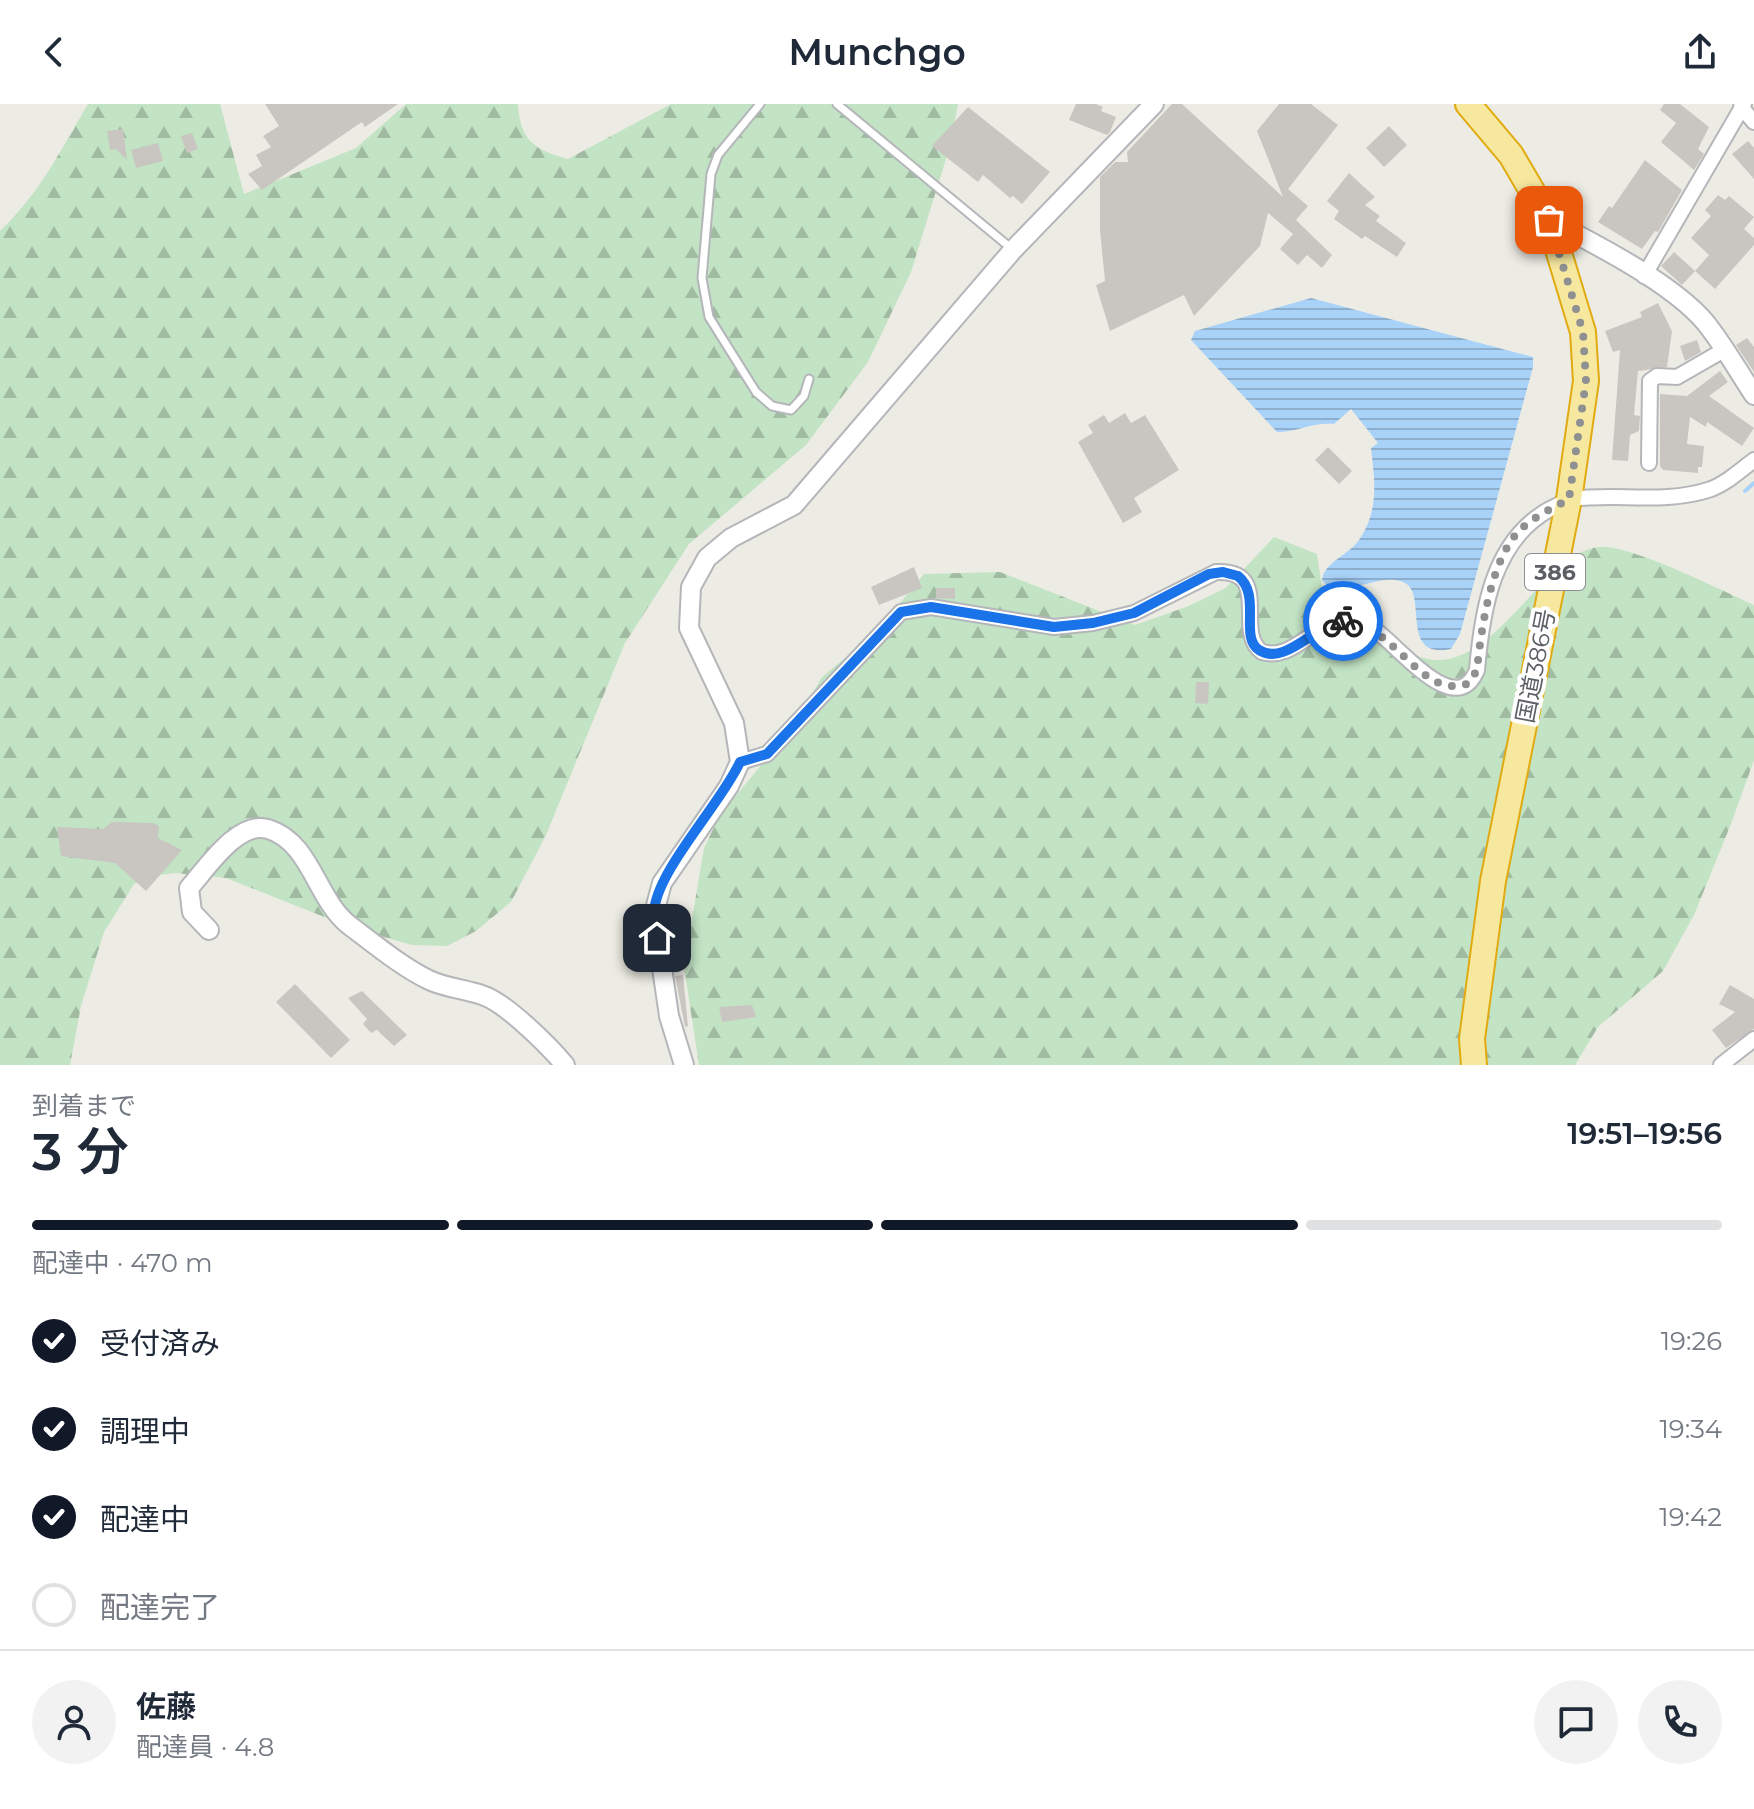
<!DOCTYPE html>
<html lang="ja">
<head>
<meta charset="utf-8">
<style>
  body { margin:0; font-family:Montserrat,"Noto Sans JP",sans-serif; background:#f2f2f3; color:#1f2937; height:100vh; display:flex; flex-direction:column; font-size:30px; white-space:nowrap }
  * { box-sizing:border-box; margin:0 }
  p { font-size:26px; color:#747a83 }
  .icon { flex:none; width:44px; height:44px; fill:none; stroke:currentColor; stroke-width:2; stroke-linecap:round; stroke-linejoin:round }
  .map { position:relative; height:961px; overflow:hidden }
  .panel { display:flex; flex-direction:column; background:#fff; flex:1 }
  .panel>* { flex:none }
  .pin { position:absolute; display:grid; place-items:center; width:68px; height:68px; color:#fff; margin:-34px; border-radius:16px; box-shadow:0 4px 12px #0006 }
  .courier { position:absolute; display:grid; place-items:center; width:80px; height:80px; margin:-40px; border:6px solid #1a73e8; border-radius:50%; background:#fff; color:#222; box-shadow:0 2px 10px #0007 }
  .head em { font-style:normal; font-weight:600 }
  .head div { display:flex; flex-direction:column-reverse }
  .head { display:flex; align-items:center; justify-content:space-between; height:136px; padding:0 32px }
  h1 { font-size:52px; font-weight:600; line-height:60px }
  .bar { display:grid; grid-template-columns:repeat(4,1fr); gap:12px 8px; align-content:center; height:96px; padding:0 32px }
  .bar i { height:10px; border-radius:6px; background:#e0e1e3 }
  .bar .active { background:#111827 }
  .bar p { grid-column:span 4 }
  .line { display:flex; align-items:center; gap:20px; padding:0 32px; border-top:2px solid #e0e1e3 }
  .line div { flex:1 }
  .round { display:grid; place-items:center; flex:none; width:84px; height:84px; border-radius:42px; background:#f2f2f3 }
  ol { padding:0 32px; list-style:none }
  li { display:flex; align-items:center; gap:24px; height:88px }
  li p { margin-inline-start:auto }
  li .icon { padding:8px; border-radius:50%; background:#111827; color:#fff; stroke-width:4 }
  li:last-child { color:#747a83 }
  li i { width:44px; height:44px; border:4px solid #e0e1e3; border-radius:50% }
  header { display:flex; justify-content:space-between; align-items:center; height:104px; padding:0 32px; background:#fff; font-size:36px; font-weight:600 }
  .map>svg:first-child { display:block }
</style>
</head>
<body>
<header><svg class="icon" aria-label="back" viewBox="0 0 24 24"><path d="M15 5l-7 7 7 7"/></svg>Munchgo<svg class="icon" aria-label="share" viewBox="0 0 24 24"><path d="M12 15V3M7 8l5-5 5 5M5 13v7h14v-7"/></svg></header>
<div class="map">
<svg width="1754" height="961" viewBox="0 0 1754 961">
  <defs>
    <pattern id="forest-firs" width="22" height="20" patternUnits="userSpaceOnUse" patternTransform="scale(2)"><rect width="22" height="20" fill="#c2e3c4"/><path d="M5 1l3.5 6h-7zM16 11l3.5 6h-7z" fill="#a1bba3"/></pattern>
    <pattern id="water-rules" width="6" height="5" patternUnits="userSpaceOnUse" patternTransform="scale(2)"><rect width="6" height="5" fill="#a9d2f9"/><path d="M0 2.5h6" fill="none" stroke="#8daecd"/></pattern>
  </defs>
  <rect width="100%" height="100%" fill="#edece4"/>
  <path fill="url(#forest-firs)" d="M88 0H220L244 90 356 44 406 0H518C520 37 535 46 568 55L671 0H958L950 42 911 168 868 258 806 341 689 440 625 539 546 731 511 798 476 827 447 842 412 841 352 824 226 774 174 769 152 772 134 780 104 828 81 902 70 961H0V127C43 85 58 50 88 0Z
    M1274 433 1317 450 1322 484C1333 488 1347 491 1357 497 1366 503 1371 518 1378 526 1391 541 1418 556 1437 556 1500 557 1545 448 1599 443 1630 440 1722 487 1754 501V656L1731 720 1694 811 1663 867 1598 923 1575 961H699L684 863 704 744 720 711 794 621 822 573 875 529 924 470 1000 468 1135 521 1186 503 1226 484Z"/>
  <path fill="url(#water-rules)" d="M1311 194 1533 253V263L1460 530 1451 545C1399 556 1428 491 1405 479 1380 466 1341 499 1322 476 1324 458 1349 451 1359 436 1379 407 1375 378 1371 344L1378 339 1351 305 1334 320C1312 318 1298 328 1277 328L1191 236 1195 227Z"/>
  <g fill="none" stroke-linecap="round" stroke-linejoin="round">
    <path stroke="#a9d2f9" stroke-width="4" d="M1745 387 1754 379"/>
  </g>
  <path fill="#c9c6c2" d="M265 0H398L365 23 362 18 262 86 248 70 262 62 256 51 271 43 263 32 279 22Z
    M1076 0H1096L1103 3 1101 7 1116 13 1110 28 1107 31 1069 16Z
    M1172 0H1182L1283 93 1257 27 1279 0H1311L1338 21 1288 85 1308 102 1296 116 1332 151 1322 164 1307 151 1298 161 1280 145 1293 130 1268 109 1260 142 1194 212 1184 191 1110 227 1096 181 1105 177 1100 127V73L1115 58H1128L1127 48Z
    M1664 0H1680L1709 23 1698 45 1704 50 1694 66 1661 38 1676 19 1660 6Z
    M968 3 1050 68 1022 100 1013 92 1010 94 983 71 978 78 932 42Z
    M1389 22 1407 41 1384 63 1366 44Z
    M123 25 127 56 116 45 110 46 107 27Z
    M192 29 198 45 187 49 181 32Z
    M1748 37 1754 44V75L1732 50Z
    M158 39 163 57 136 64 131 46Z
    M1645 56 1682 86 1658 128 1655 127 1642 145 1598 118 1609 102 1612 104Z
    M1349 69 1375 93 1365 101 1380 112 1376 117 1406 139 1397 153 1365 132 1362 135 1334 115 1339 107 1327 97Z
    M1718 91 1725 96 1729 92 1754 113 1744 125 1754 134V141L1715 185 1695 167 1682 181 1661 162 1674 148 1695 167 1709 151 1691 134 1711 112 1705 106Z
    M1658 199 1672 227 1667 263 1638 267 1634 311 1640 312 1639 327 1630 331 1628 357 1612 356 1620 246 1613 248 1605 227 1642 213 1640 208Z
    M1747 234 1754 243V268L1736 241Z
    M1697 236 1701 248 1685 257 1680 242Z
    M1720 267 1728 278 1709 292 1754 324 1742 342 1707 318 1706 323 1690 313 1687 340 1704 342 1702 363H1698V369L1663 366 1660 362V290L1687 292Z
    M1125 309 1131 319 1145 311 1179 366 1134 394 1142 408 1123 419 1078 338 1093 329 1088 321 1104 311 1109 319Z
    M1328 343 1352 367 1339 380 1315 356Z
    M914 463 922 484 879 501 871 483Z
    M936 484H955V495L936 494Z
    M1196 578H1209L1208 600 1195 599Z
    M112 718 153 719 159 722 158 734 182 746 146 787 115 759 61 752 57 723 103 725Z
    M683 871 688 922 685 923 675 872Z
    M295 880 350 936 331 954 276 898Z
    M1730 881 1754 895V925L1726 944 1712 926 1735 908 1719 900Z
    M362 887 407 931 394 942 377 926 371 929 363 920 367 915 348 894Z
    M752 901 756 913 722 918 719 903Z"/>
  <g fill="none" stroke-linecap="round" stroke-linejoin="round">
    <g stroke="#b4b6ba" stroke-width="11">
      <path id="service" d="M760 0 718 51 711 70 702 174 709 213 756 288 772 302 791 306 804 292 809 275
        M837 0 1012 145"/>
    </g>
    <g stroke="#b4b6ba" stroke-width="18">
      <path id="minor" d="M1741 3 1754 18
        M1644 172 1744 0
        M1649 359 1650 277 1657 272 1677 273 1724 246
        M740 658 767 650 901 508 931 503 1054 523 1093 519 1134 509 1216 468C1274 465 1233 528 1262 548 1299 559 1319 504 1365 520 1391 529 1454 622 1477 566 1482 506 1493 436 1550 405 1557 402 1565 396 1572 395 1617 389 1664 400 1708 386 1724 381 1740 367 1754 356
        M1721 961 1754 935"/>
    </g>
    <g stroke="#b4b6ba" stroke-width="22">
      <path id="tertiary" d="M1549 116C1595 140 1672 179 1705 218 1723 240 1738 267 1754 291
        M209 826 192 808 189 784C207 764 238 716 268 725 311 738 316 795 349 821 373 839 402 863 429 876 446 884 464 885 482 891 505 898 549 942 565 961
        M684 961 669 912 654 809 662 779 729 682 740 658 734 619 689 524 691 483 707 454 731 434 794 401 1013 146 1154 0"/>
    </g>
    <g stroke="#e1aa10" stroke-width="28">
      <path id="trunk" d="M1468 0 1511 51 1549 116 1583 228 1586 277 1569 395 1493 777 1472 935 1474 961"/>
    </g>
    <use href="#service" stroke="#fff" stroke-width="7"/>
    <use href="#minor" stroke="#fff" stroke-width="14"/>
    <use href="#tertiary" stroke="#fff" stroke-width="18"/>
    <use href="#trunk" stroke="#f7e8a0" stroke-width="24"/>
  </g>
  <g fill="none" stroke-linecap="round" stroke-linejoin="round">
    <path stroke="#8f9091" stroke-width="8" stroke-dasharray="0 14.4" d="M1343 517C1393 517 1422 599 1469 579L1477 566C1481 526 1491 453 1521 425 1535 412 1553 404 1569 395L1586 277 1583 228 1549 116"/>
    <path stroke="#1a73e8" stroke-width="10" d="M657 834C656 827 653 817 654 809 655 768 721 700 740 658L767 650 901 508 931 503 1054 523 1093 519 1134 509 1209 470 1223 468 1238 472C1262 491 1239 533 1259 546 1285 563 1317 519 1343 517"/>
  </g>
  <g text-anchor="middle" stroke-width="8" stroke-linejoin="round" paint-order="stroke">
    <rect fill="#fff" stroke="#8d8f92" stroke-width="2" x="1525" y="450" width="60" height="36" rx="6"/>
    <g font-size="22" font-weight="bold" fill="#5c5f64">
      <text x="1555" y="476">386</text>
    </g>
    <g font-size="24" fill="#5c5f64" stroke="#fff">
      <text transform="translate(1536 562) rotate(-79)" y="8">国道386号</text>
    </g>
  </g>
</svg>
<div class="pin" style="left:1549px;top:116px;background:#ea580c"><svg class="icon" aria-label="bag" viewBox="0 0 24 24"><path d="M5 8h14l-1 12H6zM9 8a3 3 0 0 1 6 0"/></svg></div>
<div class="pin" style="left:657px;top:834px;background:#1f2937"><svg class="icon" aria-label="home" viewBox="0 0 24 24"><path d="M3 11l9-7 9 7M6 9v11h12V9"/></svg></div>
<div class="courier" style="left:1343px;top:517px"><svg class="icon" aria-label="bike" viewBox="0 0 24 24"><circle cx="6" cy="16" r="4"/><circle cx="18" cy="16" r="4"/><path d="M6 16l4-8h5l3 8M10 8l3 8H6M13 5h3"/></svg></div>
</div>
<section class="panel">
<div class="head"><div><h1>3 分</h1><p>到着まで</p></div><em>19:51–19:56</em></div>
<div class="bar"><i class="active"></i><i class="active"></i><i class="active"></i><i></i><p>配達中 · 470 m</p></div>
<ol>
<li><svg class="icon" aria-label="check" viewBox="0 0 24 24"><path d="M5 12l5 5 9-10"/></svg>受付済み<p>19:26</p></li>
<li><svg class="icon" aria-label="check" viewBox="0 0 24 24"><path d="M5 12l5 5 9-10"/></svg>調理中<p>19:34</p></li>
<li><svg class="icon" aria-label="check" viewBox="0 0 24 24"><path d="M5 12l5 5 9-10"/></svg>配達中<p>19:42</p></li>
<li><i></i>配達完了</li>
</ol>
<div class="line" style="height:144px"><a class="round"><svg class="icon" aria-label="person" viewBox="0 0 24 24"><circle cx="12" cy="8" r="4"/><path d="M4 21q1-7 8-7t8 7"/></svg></a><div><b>佐藤</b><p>配達員 · 4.8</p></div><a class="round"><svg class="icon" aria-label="chat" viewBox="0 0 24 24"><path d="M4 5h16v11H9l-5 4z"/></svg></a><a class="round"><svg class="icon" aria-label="phone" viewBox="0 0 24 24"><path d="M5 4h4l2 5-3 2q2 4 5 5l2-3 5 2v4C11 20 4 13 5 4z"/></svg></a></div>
</section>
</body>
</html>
